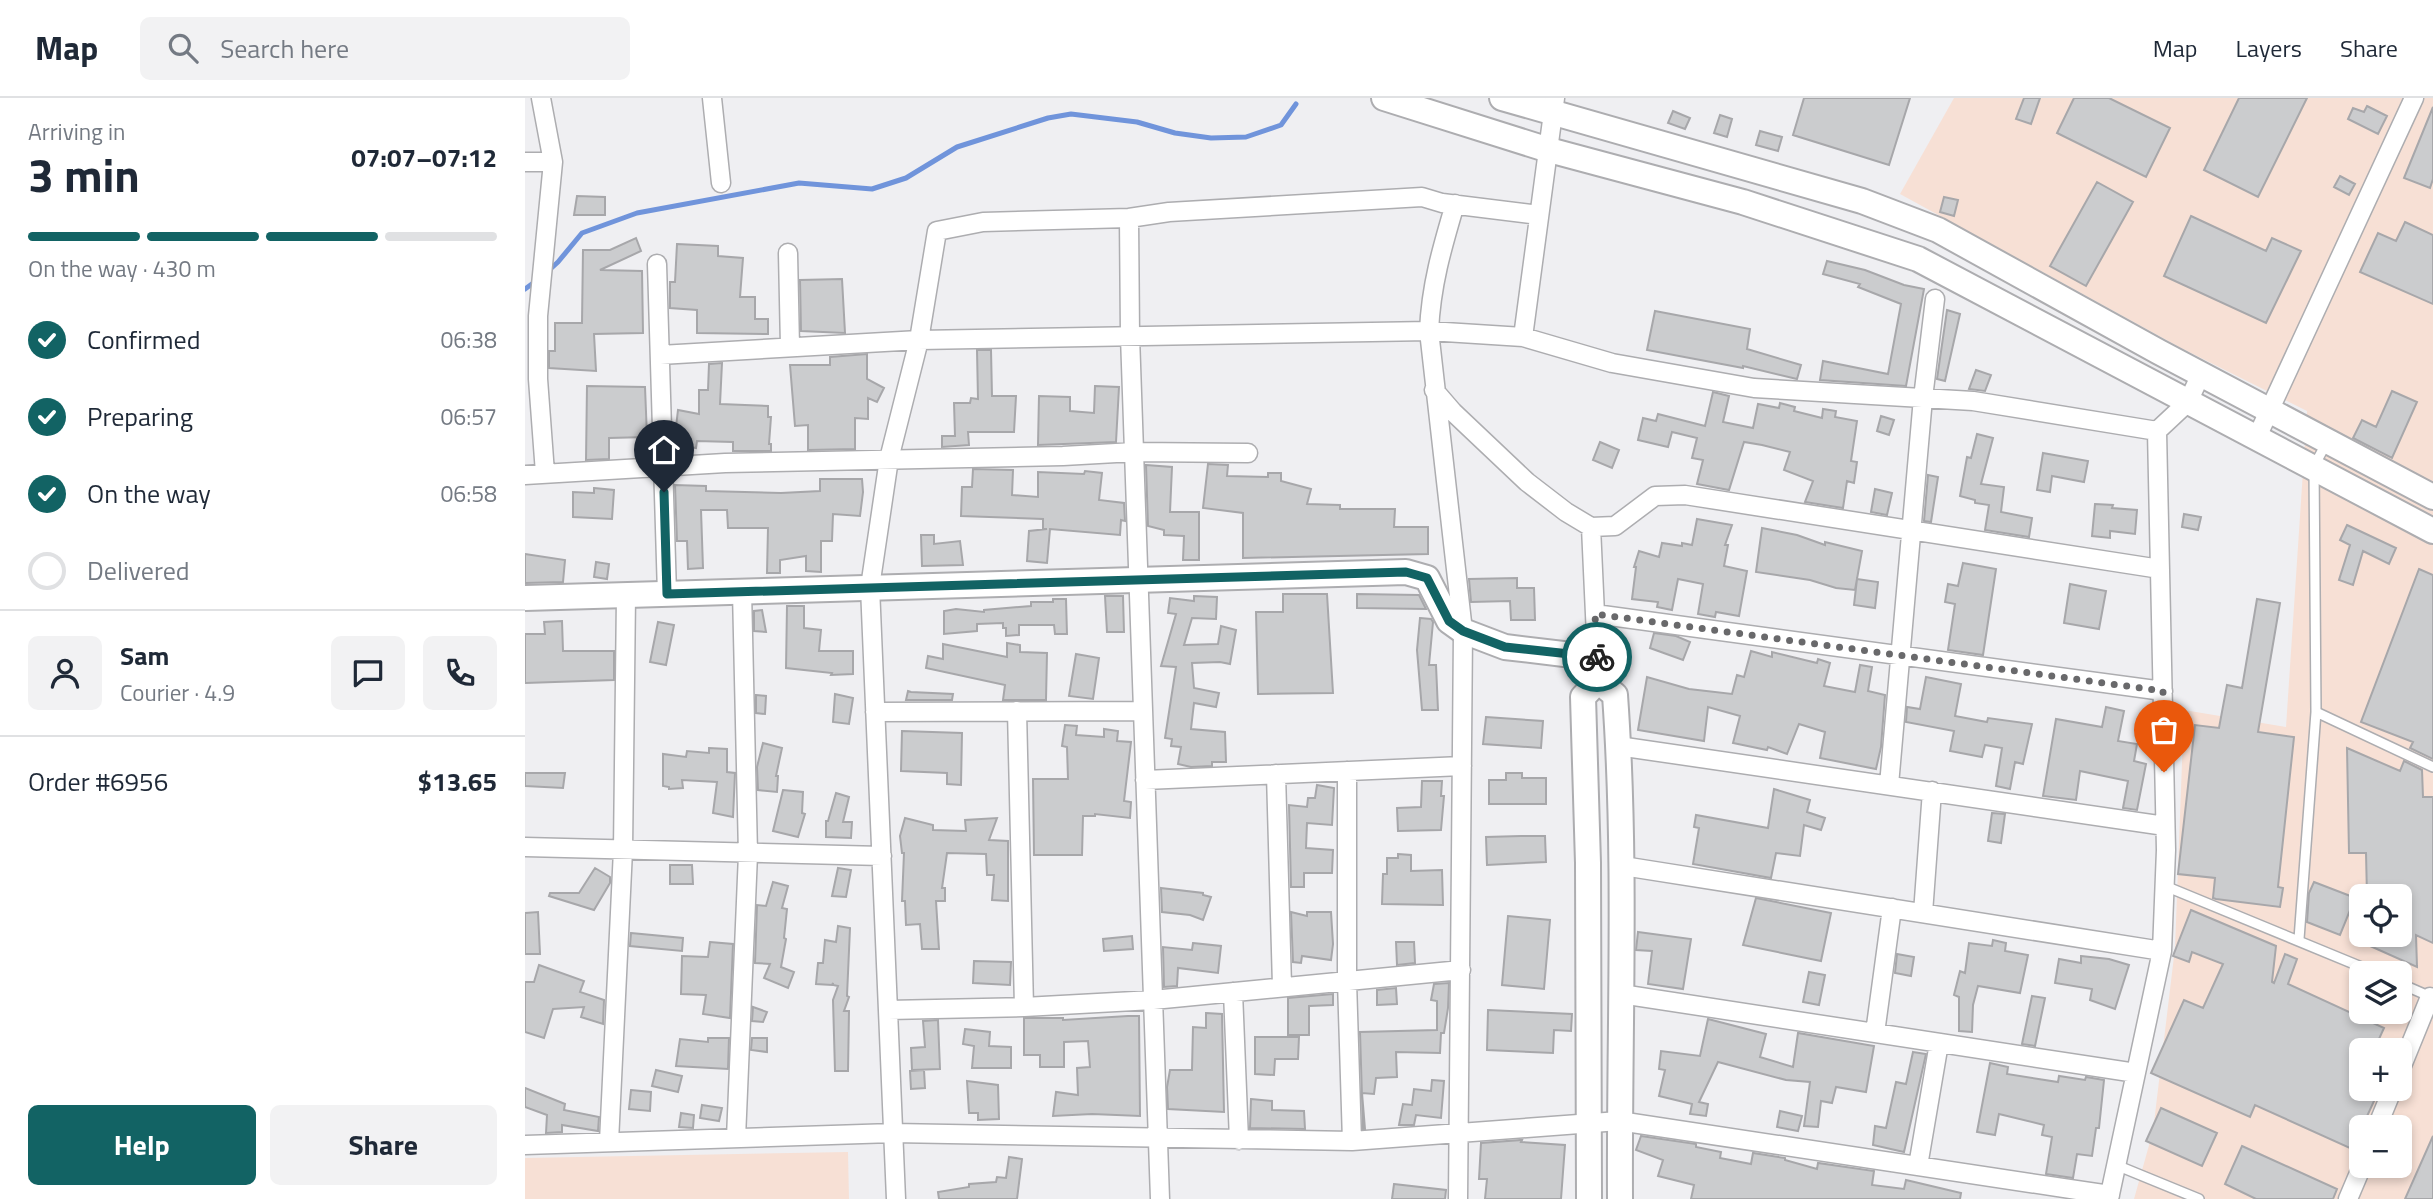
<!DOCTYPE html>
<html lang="en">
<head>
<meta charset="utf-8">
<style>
  body { margin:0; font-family:"Titillium Web",sans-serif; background:#f2f2f3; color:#1f2937; height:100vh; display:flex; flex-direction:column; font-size:26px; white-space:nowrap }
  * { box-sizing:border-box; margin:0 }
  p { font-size:23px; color:#747a83 }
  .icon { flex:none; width:38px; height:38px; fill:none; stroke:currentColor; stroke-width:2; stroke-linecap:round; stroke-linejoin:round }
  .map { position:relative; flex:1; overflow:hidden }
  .panel { display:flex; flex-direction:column; background:#fff; width:525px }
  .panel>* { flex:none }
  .fabs { position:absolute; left:1824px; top:786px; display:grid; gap:14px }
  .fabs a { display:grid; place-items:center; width:63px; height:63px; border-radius:10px; background:#fff; box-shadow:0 4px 10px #0003; font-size:35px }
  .pin { position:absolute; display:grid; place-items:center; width:60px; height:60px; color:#fff; margin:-72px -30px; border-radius:50% 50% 50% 0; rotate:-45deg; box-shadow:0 0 7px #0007 }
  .pin .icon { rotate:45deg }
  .courier { position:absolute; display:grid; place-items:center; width:70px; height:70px; margin:-35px; border:5px solid #126364; border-radius:50%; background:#fff; color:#222; box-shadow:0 2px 9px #0007 }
  .summary em { font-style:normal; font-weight:700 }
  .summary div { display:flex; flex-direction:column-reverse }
  .summary { display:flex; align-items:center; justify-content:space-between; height:119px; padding:0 28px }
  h1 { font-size:46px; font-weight:700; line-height:52px }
  .bar { display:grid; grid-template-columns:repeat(4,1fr); gap:10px 7px; align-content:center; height:84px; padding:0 28px }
  .bar i { height:9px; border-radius:5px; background:#e0e1e3 }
  .bar .current { background:#126364 }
  .bar p { grid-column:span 4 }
  .line { display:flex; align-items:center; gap:18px; padding:0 28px; border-top:2px solid #e0e1e3 }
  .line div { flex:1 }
  .round { display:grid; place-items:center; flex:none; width:74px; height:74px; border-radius:10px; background:#f2f2f3 }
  ol { padding:0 28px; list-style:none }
  li { display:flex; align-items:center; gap:21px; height:77px }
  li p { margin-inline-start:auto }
  li .icon { padding:7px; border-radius:50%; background:#126364; color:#fff; stroke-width:4 }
  li:last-child { color:#747a83 }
  li i { width:38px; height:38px; border:4px solid #e0e1e3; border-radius:50% }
  .primary-button { display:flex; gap:14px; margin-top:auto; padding:14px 28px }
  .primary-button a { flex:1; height:80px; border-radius:10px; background:#126364; color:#fff; font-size:28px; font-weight:700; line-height:80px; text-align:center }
  .primary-button a+a { background:#f2f2f3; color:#1f2937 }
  header { display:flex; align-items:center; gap:42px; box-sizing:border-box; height:98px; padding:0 35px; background:#fff; border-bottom:2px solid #e0e1e3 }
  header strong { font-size:33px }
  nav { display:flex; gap:38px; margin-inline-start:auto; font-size:24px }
  .search { width:490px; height:63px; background:#f2f2f3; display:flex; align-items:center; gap:18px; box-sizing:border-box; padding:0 24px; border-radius:10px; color:#747a83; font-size:26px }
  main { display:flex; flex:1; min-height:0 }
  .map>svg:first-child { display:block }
</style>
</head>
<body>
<header>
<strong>Map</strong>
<div class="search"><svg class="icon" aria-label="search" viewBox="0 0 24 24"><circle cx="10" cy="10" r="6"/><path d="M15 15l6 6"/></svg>Search here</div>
<nav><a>Map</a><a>Layers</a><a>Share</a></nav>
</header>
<main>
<section class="panel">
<div class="summary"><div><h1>3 min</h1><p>Arriving in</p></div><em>07:07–07:12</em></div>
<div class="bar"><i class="current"></i><i class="current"></i><i class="current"></i><i></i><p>On the way · 430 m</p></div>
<ol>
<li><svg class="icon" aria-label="check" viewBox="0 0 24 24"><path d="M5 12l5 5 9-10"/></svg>Confirmed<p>06:38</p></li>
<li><svg class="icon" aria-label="check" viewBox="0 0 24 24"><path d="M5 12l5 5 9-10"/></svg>Preparing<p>06:57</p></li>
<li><svg class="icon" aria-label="check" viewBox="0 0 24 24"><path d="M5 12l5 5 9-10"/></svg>On the way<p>06:58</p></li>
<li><i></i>Delivered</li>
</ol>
<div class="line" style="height:126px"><a class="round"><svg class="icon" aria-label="person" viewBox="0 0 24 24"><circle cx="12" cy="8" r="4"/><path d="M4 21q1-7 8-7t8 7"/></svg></a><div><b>Sam</b><p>Courier · 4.9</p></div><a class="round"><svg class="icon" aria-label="chat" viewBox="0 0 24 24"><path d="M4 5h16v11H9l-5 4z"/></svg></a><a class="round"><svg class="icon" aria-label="phone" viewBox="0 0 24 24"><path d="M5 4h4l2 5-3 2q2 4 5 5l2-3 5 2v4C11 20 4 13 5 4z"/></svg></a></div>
<div class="line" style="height:91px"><div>Order #6956</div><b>$13.65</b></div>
<div class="primary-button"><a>Help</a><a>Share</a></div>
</section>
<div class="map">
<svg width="1908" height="1101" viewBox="0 0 1908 1101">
  <rect width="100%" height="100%" fill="#efeff2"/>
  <path fill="#f7e0d5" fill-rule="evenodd" d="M1429 0H1908V1101H1609L1628 1033 1650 850 1659 612 1761 629 1782 313 1656 250 1375 96ZM1836 798H1874V836H1836ZM1836 875H1874V914H1836ZM1836 952H1874V990H1836ZM1836 1029H1874V1068H1836Z
    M323 1054 324 1101H0V1060Z"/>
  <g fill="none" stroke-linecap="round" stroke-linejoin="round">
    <path stroke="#7094db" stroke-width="5" d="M21 175 33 164 57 135 112 115 274 85 347 91 381 80 432 49 523 20 546 16 612 24 650 35 686 40 721 39 756 27 771 6
      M0 191 11 183"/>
  </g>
  <path fill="#cbccce" stroke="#a7a7aa" stroke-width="2" d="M1279 0H1385L1364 67 1268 37Z
    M1499 0H1515L1506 26 1491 21Z
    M1549 0H1584L1645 30 1621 79 1532 35Z
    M1714 0H1782L1733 99 1679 72Z
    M1842 8 1862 18 1853 36 1823 21 1828 10 1839 14Z
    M1908 9V81L1905 90 1879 80Z
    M1148 13 1165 20 1160 31 1143 25Z
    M1195 17 1207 21 1202 39 1189 35Z
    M1235 33 1257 39 1253 53 1231 47Z
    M1815 78 1830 86 1824 97 1809 89Z
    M1572 84 1608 104 1561 188 1525 168Z
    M52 98 80 99V117H49Z
    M1419 99 1433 102 1429 118 1415 114Z
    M1666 118 1741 153 1747 140 1776 153 1741 225 1639 178Z
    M1880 124 1908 137V206L1835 174 1853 135 1871 143Z
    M111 140 116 153 75 172 117 173 118 235 69 236 71 273 24 270V253H30V225H57L58 152H85Z
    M152 146 193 148V158L218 160 215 199H230V221H243V236L172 235V212L145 210V184H150Z
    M1302 163 1340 172 1379 187 1399 191 1381 288 1295 282 1298 263 1363 276 1376 206 1333 189 1335 186 1298 176Z
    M317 181 320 235 276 233 275 182Z
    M1422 212 1435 216 1420 283 1412 281Z
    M1130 213 1225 231 1222 251 1276 267 1272 281 1218 268V270L1122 252Z
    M452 252H466L467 298H491L489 334H443L444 347 417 349V338H430L429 305H445L446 300 453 301Z
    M342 256V281L359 290 352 304 343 300V321L330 320V351L283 352V327L270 328 265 267H305V259Z
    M197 265 195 306 243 308V319H246L244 346H246V353H208V344L172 343 171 350 149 346 153 312 174 316V292H183L184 266Z
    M1451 272 1466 277 1460 293 1444 291Z
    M62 288 120 289 122 339 84 340V361L61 362Z
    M570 288 594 289 591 344 513 347 514 298 545 299V313L569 315Z
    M1867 293 1892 304 1867 360 1828 340 1837 322 1851 329Z
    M1188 294 1204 298 1198 324 1228 330 1233 306 1254 310 1255 305 1270 309 1269 313 1297 320 1298 311 1311 313 1310 319 1332 323 1326 363 1332 364 1329 385 1322 383 1318 410 1280 404 1288 383 1259 372 1265 354 1237 347 1219 344 1204 392 1172 386 1178 362 1167 360 1172 340 1147 334 1143 349 1113 342 1118 320 1131 323 1133 316 1180 328Z
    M1356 318 1369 322 1364 337 1352 333Z
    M1452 336 1468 340 1456 386 1479 389 1476 414 1507 420 1504 439 1460 432 1464 407 1450 405V402L1435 398 1442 359 1446 360Z
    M1075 344 1094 352 1087 370 1068 362Z
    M1518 355 1563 363 1559 384 1527 378 1525 394 1512 392Z
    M683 366 703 367 702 378 743 379V375H756V383L786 391 782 406 815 407V411H870L869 429H903V456L718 460V415L678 410Z
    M621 367 647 369 645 414H674V462H658L659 438 639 437V432L623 428Z
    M448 371 488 372 487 397 513 399V374L559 376 560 373 577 375 574 402 599 405 600 423 596 422 595 437 525 431 522 465 502 463 504 433 522 431H518V421L436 418 437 389H447Z
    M1403 377 1413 379 1406 424 1399 423Z
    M295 381H337L338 394 335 418 308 416 307 443H296V474L281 473V458L255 462V475H242L243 430H203L202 412H176L178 470 163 471 162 443H152L150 387 181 388V393L256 395 295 393Z
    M69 390 89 392 87 421 48 419V394L69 395Z
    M1350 391 1367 395 1362 417 1346 414Z
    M1570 406 1588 407 1587 410 1612 412 1610 436 1585 433V440L1567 438Z
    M1659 416 1676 419 1673 432 1657 429Z
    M1172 421 1207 427 1200 447H1203L1199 468 1222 473 1214 518 1191 514 1190 519 1173 516 1178 486 1153 481 1147 512 1132 509 1133 504 1107 501 1111 469H1109L1114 453 1134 459 1137 445 1157 448V445L1167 447Z
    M1822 427 1871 450 1864 466 1838 453 1828 487 1814 482 1825 447 1815 442Z
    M1237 430 1272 437 1300 447V444L1337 453 1330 492 1311 490 1285 482 1231 474Z
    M396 437H409V446L435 443 438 467 397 468Z
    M0 456 40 462 38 484 0 485Z
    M71 464 84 466 82 481 69 479Z
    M1438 465 1471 471 1458 557 1423 552 1430 506 1420 504 1423 486 1433 488Z
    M1894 471 1908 477V661L1885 650 1888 644 1836 624Z
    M992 480V490H1009L1010 522H986L985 503 946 504 944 481Z
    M1332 481 1353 484 1350 510 1329 507Z
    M1545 486 1581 493 1574 531 1539 525Z
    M758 496H802L808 595 733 596 731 514H758Z
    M832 496 894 497 901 511 832 510Z
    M580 498H598L599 534H582Z
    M669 498 692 499 691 521 667 520 659 547 693 546 696 528 711 532 705 566 695 564 667 565 669 590 694 595 691 609 669 605 666 631 700 634 701 664H687V668L666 669 653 666 656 649 646 648 647 641 640 640 651 569 636 568 651 516 643 515 645 500 669 503Z
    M528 501H541L542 536H530L529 527H494V537L481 538V530H478V525L452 526V533L419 536V513L431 511 459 514V512L506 508V504H528Z
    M1732 501 1755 505 1733 634 1769 639 1753 789 1758 790 1755 809 1691 801 1688 800 1690 780 1653 776 1670 627 1694 630 1702 587 1717 590Z
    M262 508H279V530L296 532 294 553H328V576L306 577 307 575 261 570Z
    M237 512 241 534 229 533V513Z
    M895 520 906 521 908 524 904 567H911L913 612H897L892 552Z
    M37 523 38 553H89V582L0 585V536H20L19 524Z
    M133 524 149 527 141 567 125 564Z
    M1129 535 1151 538 1165 544 1158 562 1125 550Z
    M482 545 495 547V554L522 555 521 602H478L480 587 401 570 403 558 418 561V546L482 559Z
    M1226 553 1247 559V554L1292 565 1293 561 1305 565 1299 588 1330 594 1335 567 1347 569 1343 593 1360 597 1356 649 1351 671 1295 660 1300 634 1274 626 1262 656 1243 649 1242 652 1208 645 1215 618 1183 609 1179 643 1113 632 1122 579 1164 591 1207 596 1212 577 1219 579Z
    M551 556 574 560 568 601 544 598Z
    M1401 579 1436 586 1430 618 1462 624 1463 620 1507 626 1498 666 1490 664 1485 691 1471 688 1477 650 1460 647 1457 659 1425 653 1429 633 1381 624 1382 609 1395 611Z
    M383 593 386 594 428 596 427 602H381Z
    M310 596 328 600 324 626 308 624Z
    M231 597 241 598 240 616 231 615Z
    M1581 609 1599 613 1593 643 1612 646 1609 663 1621 666 1612 712 1598 710 1603 683 1555 673 1551 702 1518 698 1531 621 1577 629Z
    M961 619 1018 623 1016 650 958 646Z
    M540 627 552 628 551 637 579 639V631L593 633 592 643 606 644 599 703 606 704 605 720 570 716V718H558L557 757H509L508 681H543L542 649 537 648Z
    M377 633 437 635 436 687 422 686V675L376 673Z
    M238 645 257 650 251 678H253L252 694 233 692 232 669Z
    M184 650 202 651V674L210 675 208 719 188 715 192 684 157 682 158 690 144 691V689L138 688V656L161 659 162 653 184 655Z
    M1822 650 1875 673 1879 663 1897 672 1898 699H1908V845L1891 837 1892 869 1843 847V836H1874V798H1842L1841 755H1824Z
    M0 675H40L38 690 0 688Z
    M981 675H997V680H1021V706H964V682H981Z
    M897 683H917L916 698H919L916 732 873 733 872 710 896 709Z
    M792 687 809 690 807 727 782 725 781 750 808 752 807 775H779V789H766L764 707 782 709 783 700H790Z
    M1249 691 1285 702 1282 714 1300 720 1296 732 1279 727 1275 758 1251 755 1246 780 1168 766 1174 730 1169 729 1171 717 1243 730Z
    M258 692 278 694 277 715 280 716 273 739 248 733Z
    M311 695 324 699 318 724H327L326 740 301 739V723H303Z
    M1467 715 1480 716 1476 745 1463 743Z
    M380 720 408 727V732L441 733 440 722 472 720 464 742 483 743V803L467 802 469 777H462L461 756 422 755 417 790H420V803H411L414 851H397L395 826 381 827 380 803H377L379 755H377L375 738Z
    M996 738H1020L1021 764 962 767 961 739Z
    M873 756 886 757V773L917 772 918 807 857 806 858 776H862V760H873Z
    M145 767H167L168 786H145Z
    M70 770 85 779V785L69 812 24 798 25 795H54Z
    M313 770 326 772 321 799 307 798Z
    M248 784 263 788 257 810 262 811 259 840 261 841 256 869 269 874 263 890 239 880 245 866 230 865 232 807 241 808Z
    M1789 784 1828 799V805L1815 837 1782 824 1784 795Z
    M636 790 678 795V797L686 799 678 822 665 817 637 814Z
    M1231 800 1306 815 1296 863 1218 847Z
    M1666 812 1751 848 1747 884 1749 885 1760 856 1772 861 1763 886 1859 930 1849 952H1836V990H1855L1827 1051 1730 1007 1725 1019 1626 975 1659 902 1678 910 1698 866 1667 854 1664 864 1648 858Z
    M13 814 15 856H0V815Z
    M766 814 782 818V814H806L808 846 806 862 777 858 776 865 768 864Z
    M983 818 1025 822 1019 891 977 887Z
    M313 828 325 830 322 898 324 899 319 913H324L323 973H310L308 902 313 888 308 887V885L307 887 291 886 293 865H298L300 842 311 844Z
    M1113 834 1166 841 1158 891 1123 886 1127 853 1111 852Z
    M106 835 158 840 157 853 105 848Z
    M607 838 608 851 579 853 578 841Z
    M1468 842 1481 845 1480 853 1503 857 1495 895 1453 888 1448 907 1447 934 1434 933V899L1429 897 1435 873 1440 875 1444 845 1467 848Z
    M185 844 208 846 205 920 178 916 181 897 156 896 157 858 183 859Z
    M871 844H889L890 865 872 867Z
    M668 845 696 848 693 875 653 870 652 888 639 889 638 849 667 852Z
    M1372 856 1389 859 1386 878 1370 875Z
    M1556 858 1584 861 1604 867 1590 911 1565 902 1567 891 1530 885 1534 861 1556 865Z
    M449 863 486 864 485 887 448 885Z
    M14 867 59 883 55 894 79 902 78 926 56 919 59 909 28 911 19 940 0 934V884H9Z
    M1284 874 1300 877 1294 907 1278 904Z
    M924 885 923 910 919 935H916L915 955 871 954 872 979 851 980 849 996 837 995 840 1031H838L835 934 912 932V903L906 902 909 886Z
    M871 890 872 906 852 907V892Z
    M808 896V907L784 908V937H763V900Z
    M1507 898 1520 900 1510 948 1497 946Z
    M228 909 242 914 238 924 227 923Z
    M963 912 1047 916 1046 933 1029 932 1028 955 962 952Z
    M681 915 697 916 699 1014 643 1011 642 989 645 972H667L668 929 681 930Z
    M603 918H614L615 1018 567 1016 528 1018 531 994 553 997 552 970 565 969 563 943 539 944V969H515V957H499V920H538V922Z
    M1183 921 1241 936 1235 959 1268 969 1273 935 1349 948 1341 994 1311 989 1307 1005 1296 1003 1293 1029 1279 1028 1285 984 1261 982 1193 964 1174 1004 1183 1006 1181 1018 1165 1016 1167 1006 1134 998 1140 972 1134 971 1136 953 1175 958Z
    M413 922 415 971 387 972 386 950 400 949 398 923Z
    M440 931 465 934 464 948 486 949V970H447L449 948 438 946Z
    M730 939H774L773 961H750L749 977 730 976Z
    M183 940H204L203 971 151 968 155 941 183 944Z
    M227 940H242V954L226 952Z
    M1388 954 1401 956 1379 1054 1348 1047 1350 1028 1361 1030 1371 984 1381 986Z
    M1465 965 1483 969 1482 976 1533 984 1534 978 1560 982 1561 979 1579 982 1574 1030H1571L1567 1058 1552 1056 1548 1080 1521 1076 1527 1039 1517 1037 1519 1027 1474 1016 1470 1037 1452 1034Z
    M131 972 157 978 153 994 127 988Z
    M399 972 400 990 386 991 385 973Z
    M907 982 919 983 916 1020 891 1017 889 1027H874L878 1006 887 1007 889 991 906 993Z
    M442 983 473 987 474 1021 453 1022V1015H444Z
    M0 990 40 1006 39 1012 74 1019 73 1033 37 1027V1034L21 1035 22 1017 0 1009Z
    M106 992 126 994 125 1013 104 1011Z
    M726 1001 747 1003V1012L779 1013 780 1031 725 1030Z
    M177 1007 197 1010 194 1023 175 1020Z
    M1636 1010 1692 1035 1677 1068 1621 1043Z
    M1255 1013 1277 1018 1273 1033 1252 1029Z
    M156 1015 169 1017 168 1030 154 1029Z
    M1116 1038 1171 1046V1049L1196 1054 1195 1060 1226 1066 1228 1055 1260 1060V1062L1292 1071 1293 1065 1349 1073 1347 1087 1379 1091 1381 1082 1436 1095 1435 1101H1166L1169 1087 1133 1078 1138 1062 1111 1052Z
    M1908 1038V1101H1880Z
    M997 1042 996 1044 1040 1047 1036 1101H960L962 1081H954L956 1045Z
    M1717 1048 1812 1091 1808 1101H1731L1700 1086Z
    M484 1059 497 1061 492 1101H414L413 1094 444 1089V1086L471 1084 472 1079 481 1080Z
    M869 1086 921 1092 920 1101H867Z"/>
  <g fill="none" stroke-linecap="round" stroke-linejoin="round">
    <g stroke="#adadb0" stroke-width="12">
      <path id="lane" d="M1791 614 1908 669
        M1640 788 1851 875
        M1774 841 1791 614 1789 368 1802 344
        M1874 885 1906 899
        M1591 1067 1674 1101"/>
    </g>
    <g stroke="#adadb0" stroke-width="21">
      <path id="street" d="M16 0 28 64 13 218V281L20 375
        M187 0 196 85
        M0 64H28
        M930 106C917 150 906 187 904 233L938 533 933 1101
        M604 120 605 238 635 1101
        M263 155 265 249
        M132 166 142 496
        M998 239 1030 0
        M135 257 394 242 904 233 998 239 1087 265 1229 290 1448 303 1632 333
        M909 292 928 314 1002 384 1041 414 1066 429 1090 428 1130 398 1160 397 1635 471
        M1732 339 1889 0
        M0 377 200 365 538 358 609 354 723 355
        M1066 429 1072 560
        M1070 516 1638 593
        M492 613 499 909
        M350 614 618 613
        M1093 648 1640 728
        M822 673V883L827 1043
        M751 676 757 888
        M620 682 937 668
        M1364 687 1398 300 1410 201
        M0 749 357 758
        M1098 768 1637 853
        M1398 815 1407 693
        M708 894 714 1042
        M1096 896 1611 975
        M363 912 499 909 628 902 936 872
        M1350 935 1367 810
        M1874 975 1905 899
        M1852 1029 1868 990
        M211 1040 223 756 217 493
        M84 1044 98 752 101 497
        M0 1047 368 1035 827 1043 1094 1023 1585 1097
        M1393 1068 1414 945
        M371 1101 345 489 364 361 394 242 412 133 458 124 604 120 644 114 897 99 917 105 1014 117
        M1584 1101 1637 853 1641 752 1632 333 1663 304 1676 276
        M1823 1101 1837 1068"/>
    </g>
    <g stroke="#adadb0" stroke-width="28">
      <path id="secondary" d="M859 0 1024 52 1218 104 1393 161 1908 433
        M977 0 1337 103 1413 132 1634 254 1908 399
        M0 500 881 474 902 480 924 523 938 533 980 549 1072 560 1073 583 1058 599 1063 765 1064 1101
        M1073 583 1090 597C1102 765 1094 933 1095 1101"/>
    </g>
    <use href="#lane" stroke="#fff" stroke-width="9"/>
    <use href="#street" stroke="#fff" stroke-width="18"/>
    <use href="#secondary" stroke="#fff" stroke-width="24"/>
  </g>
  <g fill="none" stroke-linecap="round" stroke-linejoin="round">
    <path stroke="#69696b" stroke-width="7" stroke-dasharray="0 12.6" d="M1072 559 1070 516 1638 593 1639 674"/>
    <path stroke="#126364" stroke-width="9" d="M139 394 142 496 881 474 902 480 924 523 938 533 980 549 1072 559"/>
  </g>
</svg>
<div class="fabs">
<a><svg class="icon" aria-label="locate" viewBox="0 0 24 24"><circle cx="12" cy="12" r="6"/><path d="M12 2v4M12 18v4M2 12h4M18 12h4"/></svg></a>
<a><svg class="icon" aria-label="layers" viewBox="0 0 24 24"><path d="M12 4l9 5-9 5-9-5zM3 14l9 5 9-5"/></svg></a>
<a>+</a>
<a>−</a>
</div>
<div class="pin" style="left:1639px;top:674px;background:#ea580c"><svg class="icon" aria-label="bag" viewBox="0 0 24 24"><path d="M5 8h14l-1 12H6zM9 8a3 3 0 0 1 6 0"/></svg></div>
<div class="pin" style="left:139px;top:394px;background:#1f2937"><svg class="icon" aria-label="home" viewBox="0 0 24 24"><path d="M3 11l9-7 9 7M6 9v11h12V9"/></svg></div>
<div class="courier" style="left:1072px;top:559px"><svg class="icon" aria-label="bike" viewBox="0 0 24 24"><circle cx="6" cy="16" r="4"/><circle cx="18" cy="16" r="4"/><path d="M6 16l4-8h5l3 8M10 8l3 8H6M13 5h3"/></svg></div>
</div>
</main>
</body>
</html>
